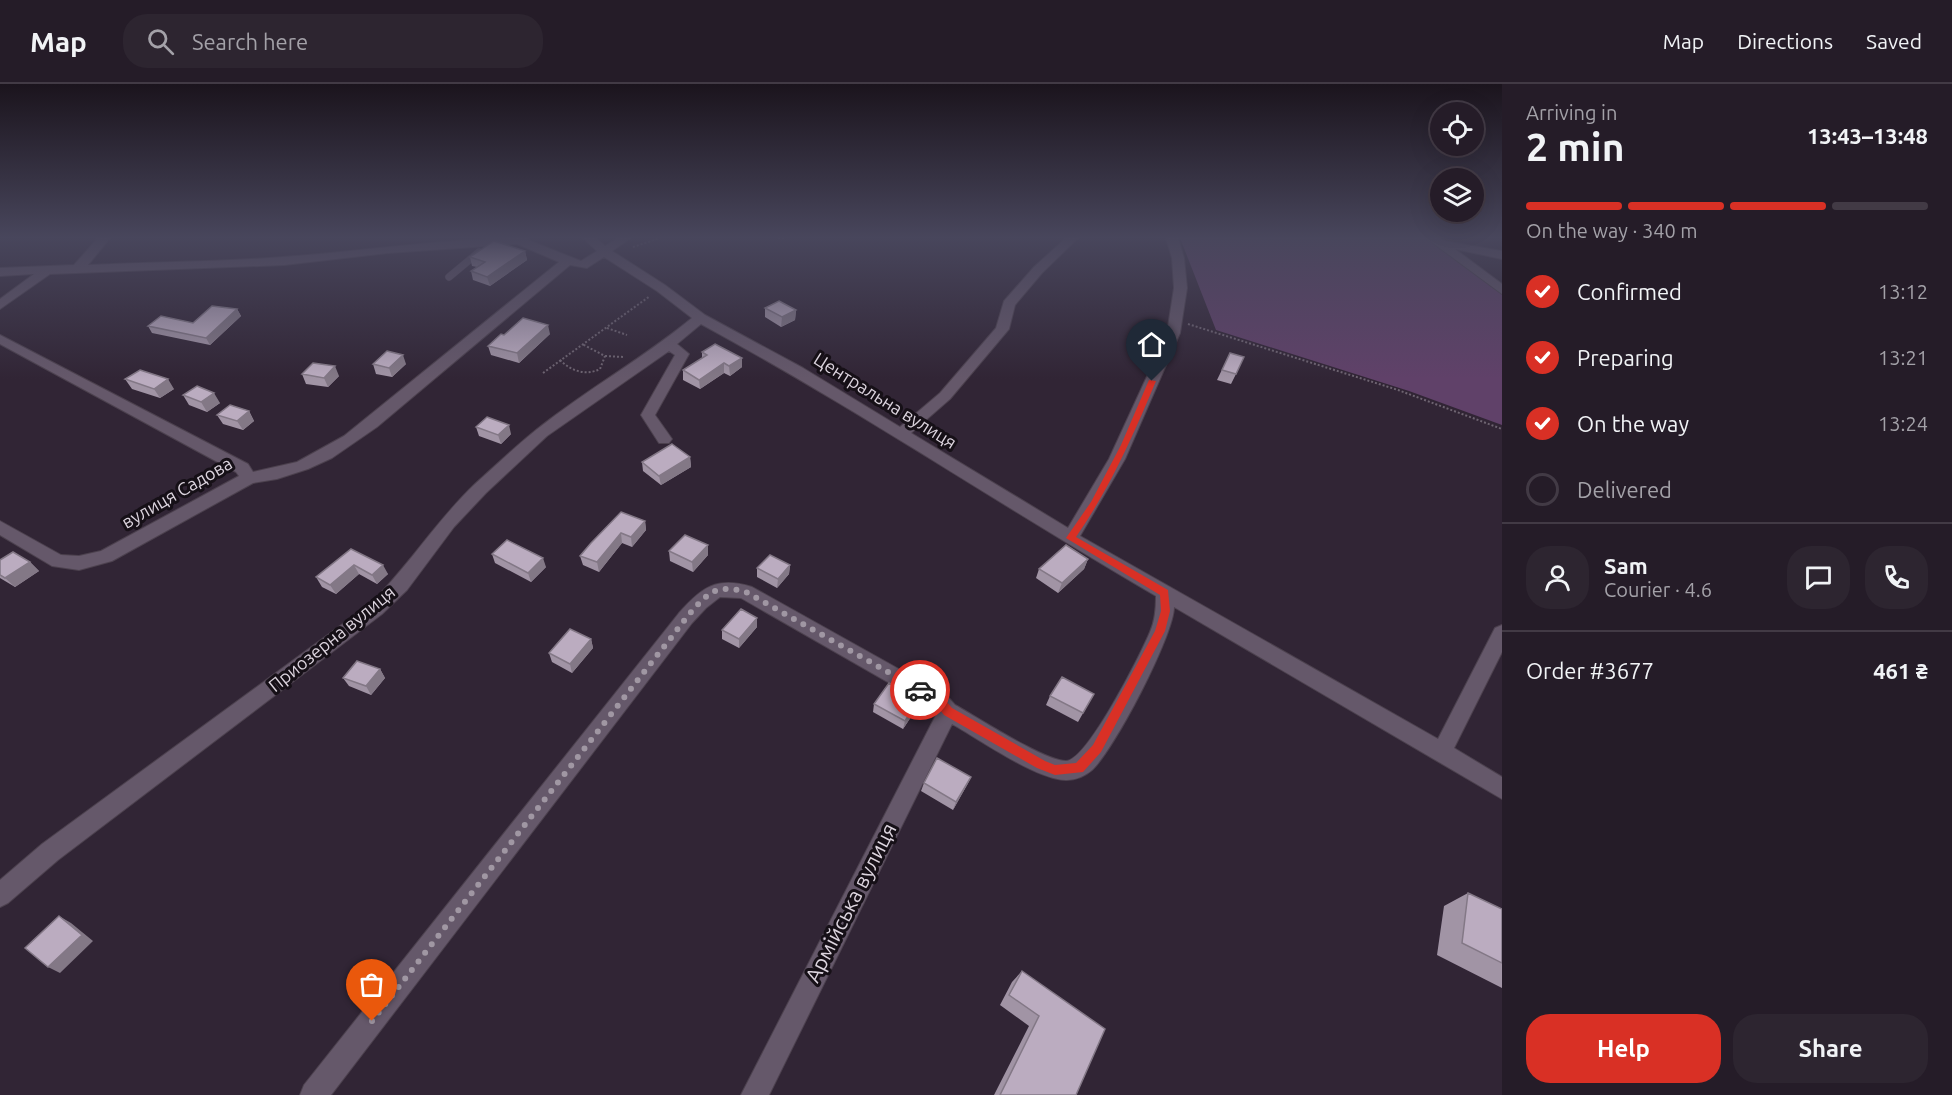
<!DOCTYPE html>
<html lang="en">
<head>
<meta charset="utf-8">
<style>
  body { margin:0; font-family:Ubuntu,sans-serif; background:#2d2530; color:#f1f3f6; height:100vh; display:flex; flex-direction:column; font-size:22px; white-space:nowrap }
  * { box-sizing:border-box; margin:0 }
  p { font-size:20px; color:#a3a1a8 }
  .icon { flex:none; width:33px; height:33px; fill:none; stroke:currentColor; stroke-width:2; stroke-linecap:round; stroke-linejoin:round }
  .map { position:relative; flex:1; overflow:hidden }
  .side { display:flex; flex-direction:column; background:#251c28; width:450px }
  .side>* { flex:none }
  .buttons { position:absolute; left:1430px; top:18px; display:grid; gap:12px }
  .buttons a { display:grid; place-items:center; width:54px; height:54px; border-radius:50%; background:#251c28; box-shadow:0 6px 24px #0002,0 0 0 2px #423a45; font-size:30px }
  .pin { position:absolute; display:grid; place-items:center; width:51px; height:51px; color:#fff; margin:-62px -26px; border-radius:50% 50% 50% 0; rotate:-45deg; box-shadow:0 0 6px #0007 }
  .pin .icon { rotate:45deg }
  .courier { position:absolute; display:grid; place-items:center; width:60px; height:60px; margin:-30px; border:4px solid #d93025; border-radius:50%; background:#fff; color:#222; box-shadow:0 2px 8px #0007 }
  .head em { font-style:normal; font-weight:600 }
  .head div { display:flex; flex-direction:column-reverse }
  .head { display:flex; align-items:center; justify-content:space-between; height:102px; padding:0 24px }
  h1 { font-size:39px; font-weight:600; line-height:45px }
  .bar { display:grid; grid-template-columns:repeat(4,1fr); gap:9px 6px; align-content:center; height:72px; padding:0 24px }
  .bar i { height:8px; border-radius:4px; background:#423a45 }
  .bar .selected { background:#d93025 }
  .bar p { grid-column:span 4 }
  .line { display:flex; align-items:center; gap:15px; padding:0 24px; border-top:2px solid #423a45 }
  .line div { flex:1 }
  .round { display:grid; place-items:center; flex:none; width:63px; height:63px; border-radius:24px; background:#2d2530 }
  ol { padding:0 24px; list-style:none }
  li { display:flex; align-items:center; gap:18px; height:66px }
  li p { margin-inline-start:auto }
  li .icon { padding:6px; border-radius:50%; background:#d93025; color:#fff; stroke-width:4 }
  li:last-child { color:#a3a1a8 }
  li i { width:33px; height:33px; border:3px solid #423a45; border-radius:50% }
  .primary-button { display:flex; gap:12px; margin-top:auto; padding:12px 24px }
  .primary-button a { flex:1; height:69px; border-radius:24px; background:#d93025; color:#fff; font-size:24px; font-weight:600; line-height:69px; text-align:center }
  .primary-button a+a { background:#2d2530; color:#f1f3f6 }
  header { display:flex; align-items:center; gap:36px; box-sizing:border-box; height:84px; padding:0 30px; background:#251c28; border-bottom:2px solid #423a45 }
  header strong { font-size:28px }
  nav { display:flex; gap:33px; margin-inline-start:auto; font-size:21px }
  .search { width:420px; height:54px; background:#2d2530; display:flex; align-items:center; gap:15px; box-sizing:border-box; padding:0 21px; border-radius:24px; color:#a3a1a8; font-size:22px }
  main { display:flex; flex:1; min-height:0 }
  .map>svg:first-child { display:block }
</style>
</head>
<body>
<header>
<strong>Map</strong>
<div class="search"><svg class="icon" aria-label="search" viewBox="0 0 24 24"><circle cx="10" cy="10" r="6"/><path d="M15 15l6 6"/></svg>Search here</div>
<nav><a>Map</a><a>Directions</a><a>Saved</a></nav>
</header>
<main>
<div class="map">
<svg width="1502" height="1011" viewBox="0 0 1502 1011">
  <rect width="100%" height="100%" fill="#312535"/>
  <path fill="#604169" d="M1180 154H1427L1502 210V341L1409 307 1216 246Z"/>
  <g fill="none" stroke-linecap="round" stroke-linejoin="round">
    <g stroke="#4c414e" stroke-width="8">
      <path id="lane" d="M449 193 479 168"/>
    </g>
    <g stroke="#4c414e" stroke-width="2">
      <path id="street" d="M98 154H110L88 181C153 178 218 178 283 173 365 167 446 154 529 154L528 156 581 177 597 167 583 154H596L605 162 618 154H631L612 167 665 201 705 231 803 284 900 343 940 309 996 244 1004 217 1034 183 1066 154H1078L1042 189 1015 221 1009 245 950 315 911 349 1068 444 1109 375 1167 249 1174 204 1172 174 1166 154H1178L1184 174 1187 204 1180 249 1125 375 1080 452 1438 655 1495 544 1502 541V568L1454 664 1502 693V715L1174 523C1174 551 1114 666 1092 686 1085 692 1076 696 1067 696 1038 697 979 655 952 640L769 1011H741L937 629 933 624 741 514 720 513 706 524 692 539 331 1011H300L304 1001 679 529C702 503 717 492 752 503L947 612 955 621C977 633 1044 677 1066 677 1087 677 1141 570 1150 548 1155 537 1156 524 1156 512 1003 423 856 324 701 240L677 260 689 270 655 331 672 355 669 359H659L641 331 675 271 669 267 547 352 486 409 454 443 407 506 382 530 58 776 8 819 0 823V796L42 760 370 520C408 483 436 437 475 400 495 382 515 363 536 346 586 306 642 275 692 234L657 207 604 173 587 184 570 181 377 343 332 374 308 385 277 395 253 399 112 477 79 486 52 482 0 451V437L61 471 79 472 101 467 239 392 236 388 0 260V251L248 380 253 388 297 378 344 352 559 178 517 160 388 169 284 181 50 190 0 225V215L34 190 0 192V184L74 181Z
        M1426 154H1439L1444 157 1502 167V175L1455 165 1502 200V210Z"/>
    </g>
    <path stroke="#6e6471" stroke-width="2" stroke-dasharray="2 2" stroke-linecap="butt" d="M778 154H786
      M633 163 660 154
      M1188 240 1398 306 1502 345
      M607 244 627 251
      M605 272 624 273
      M560 276C571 287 586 292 600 285L605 272 582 260
      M543 289 650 212"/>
    <use href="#lane" stroke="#65586a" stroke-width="7"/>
    <use href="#street" fill="#65586a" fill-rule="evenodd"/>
  </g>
  <path fill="#a194a5" d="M525 167 527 176 490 202 473 196 471 187 477 183 472 182 470 173Z
    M765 224 796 226 795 236 781 243 765 233Z
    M237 225 241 232 210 261 152 249 148 242 193 239Z
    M550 250 519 279 491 271 488 262 504 251Z
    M702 268 742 283 730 292 724 289 700 305 683 296V286L702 274Z
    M1230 269 1236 290 1231 300 1217 296Z
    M373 280H406L392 293 376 290Z
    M302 290 339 292 328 303 306 300Z
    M125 295 174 305 160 314 132 305Z
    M183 311 220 319 207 328 189 321Z
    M249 327 254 337 243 346 223 340 217 331Z
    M476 343 511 350 501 360 479 352Z
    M690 373 691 383 661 401 643 387 642 378Z
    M645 437 646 446 632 463 622 459 599 488 583 481 580 472 591 459Z
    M708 461V471L693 488 670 477 669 467Z
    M351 465 388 490 377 500 359 490 336 510 322 503 316 493Z
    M492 470 546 483 531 498 495 479Z
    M1088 475 1084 485 1058 509 1036 494 1039 485Z
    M0 476 30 478 39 487 15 503 0 494Z
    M790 481 789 490 777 504 757 493V484Z
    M757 543 739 564 722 555V546Z
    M591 555 593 564 572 589 552 578 549 569Z
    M380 585 385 594 371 611 349 602 343 594Z
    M1094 610 1078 638 1046 621 1050 612Z
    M874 620 917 624 903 645 873 628Z
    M971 693 967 701 953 726 921 707 924 699Z
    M1468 809 1502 825V904L1437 871 1444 822Z
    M1022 887 1076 1011H994L1029 942 1000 921 1012 898Z"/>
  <path fill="#837886" d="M525 167 527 176 490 202 487 193Z
    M237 225 241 232 210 261 206 254Z
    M796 226 795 236 781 243 782 233Z
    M548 241 550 250 519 279 517 269Z
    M403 271 406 280 392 293 389 284Z
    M742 274V283L730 292 729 282Z
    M724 279V289L700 305 699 296Z
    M335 282 339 292 328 303 324 294Z
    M168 295 174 305 160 314 154 305Z
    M214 309 220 319 207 328 201 318Z
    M249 327 254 337 243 346 237 337Z
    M509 341 511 350 501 360 498 351Z
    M690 373 691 383 661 401 659 392Z
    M645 437 646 446 632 463 631 453Z
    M621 449 622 459 599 488 597 478Z
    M708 461V471L693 488 692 478Z
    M543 474 546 483 531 498 528 489Z
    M1088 475 1084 485 1058 509 1062 499Z
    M30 478 39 487 15 503 5 494Z
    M354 481 359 490 336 510 330 501Z
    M383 481 388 490 377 500 372 491Z
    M790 481 789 490 777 504 778 495Z
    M757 534V543L739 564V555Z
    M591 555 593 564 572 589 570 580Z
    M380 585 385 594 371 611 366 602Z
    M919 615 917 624 903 645 905 637Z
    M971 693 967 701 953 726 956 718Z
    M59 832 71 839 93 857 60 889 48 883Z"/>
  <path fill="#bbacc0" stroke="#837886" stroke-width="1.5" d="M494 157 525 167 487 193 471 187 485 178 470 173Z
    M779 217 796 226 782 233 765 224Z
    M212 222 237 225 206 254 148 242 161 232 193 239Z
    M523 234 548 241 517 269 488 262 501 250 504 251Z
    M715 260 742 274 729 282 724 279 699 296 683 286 707 271 702 268Z
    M387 267 403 271 389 284 373 280Z
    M1230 269 1244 273 1236 290 1222 286Z
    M313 279 335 282 324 294 302 290Z
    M140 286 168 295 154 305 125 295Z
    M197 302 214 309 201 318 183 311Z
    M230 321 249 327 237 337 217 331Z
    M487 333 509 341 498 351 476 343Z
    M672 360 690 373 659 392 642 378Z
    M621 428 645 437 631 453 621 449 597 478 580 472 591 459Z
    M685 451 708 461 692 478 669 467Z
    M507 456 543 474 528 489 492 470Z
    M1066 461 1088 475 1062 499 1039 485Z
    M351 465 383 481 372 491 354 481 330 501 316 493Z
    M13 468 30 478 5 494 0 491V476Z
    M770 471 790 481 778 495 757 484Z
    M741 525 757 534 739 555 722 546Z
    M570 545 591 555 570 580 549 569Z
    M357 577 380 585 366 602 343 594Z
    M1062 593 1094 610 1083 629 1050 612Z
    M889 599 919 615 905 637 874 620Z
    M937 674 971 693 956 718 924 699Z
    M1468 809 1502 825V879L1462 859Z
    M59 832 82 851 48 883 25 864Z
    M1022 887 1105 945 1076 1011H1000L1039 932 1009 911Z"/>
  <linearGradient id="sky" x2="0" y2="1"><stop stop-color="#1b141d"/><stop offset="0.52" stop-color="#48465c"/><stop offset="1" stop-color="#48465c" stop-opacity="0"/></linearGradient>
  <rect width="1502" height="295" fill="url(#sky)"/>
  <path fill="#d93025" d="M1149 296 1156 297C1133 352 1110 404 1076 453L1168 506 1170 527 1165 547 1101 668 1083 688 1055 691 1037 684 944 631 936 621 914 606 916 603C929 601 944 614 952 624L1045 677 1055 681 1076 679 1093 661 1155 547 1161 527 1160 511 1066 454 1091 418 1121 361Z"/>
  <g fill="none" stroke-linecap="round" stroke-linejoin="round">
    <path stroke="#a097a3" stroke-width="6" stroke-dasharray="0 10.8" d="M372 937 662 565C676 549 695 518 713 508 723 503 736 505 746 508L920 606"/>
  </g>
  <g text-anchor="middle" stroke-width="6" stroke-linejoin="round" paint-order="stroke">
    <g font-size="18" fill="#dcd4de" stroke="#161017">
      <text transform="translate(885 317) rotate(32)" y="6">Центральна вулиця</text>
      <text transform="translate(177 409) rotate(-30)" y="6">вулиця Садова</text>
      <text transform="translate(332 555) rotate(-39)" y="6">Приозерна вулиця</text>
    </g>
    <g font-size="21" fill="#dcd4de" stroke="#161017">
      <text transform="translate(851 819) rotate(-63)" y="7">Армійська вулиця</text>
    </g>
  </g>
</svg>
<div class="buttons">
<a><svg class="icon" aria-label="locate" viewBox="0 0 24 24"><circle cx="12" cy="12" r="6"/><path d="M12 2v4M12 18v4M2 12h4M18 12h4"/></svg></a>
<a><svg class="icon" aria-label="layers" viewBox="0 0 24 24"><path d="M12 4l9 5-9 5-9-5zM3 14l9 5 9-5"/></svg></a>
</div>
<div class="pin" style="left:372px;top:937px;background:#ea580c"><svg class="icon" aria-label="bag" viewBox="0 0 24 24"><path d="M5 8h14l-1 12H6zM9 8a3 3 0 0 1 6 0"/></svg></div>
<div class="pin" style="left:1152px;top:297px;background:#1f2937"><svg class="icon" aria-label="home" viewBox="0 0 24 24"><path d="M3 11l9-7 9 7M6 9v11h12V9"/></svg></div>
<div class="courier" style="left:920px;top:606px"><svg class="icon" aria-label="car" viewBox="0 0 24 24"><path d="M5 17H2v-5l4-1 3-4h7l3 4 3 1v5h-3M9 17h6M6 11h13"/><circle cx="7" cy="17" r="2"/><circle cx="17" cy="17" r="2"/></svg></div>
</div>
<section class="side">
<div class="head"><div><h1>2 min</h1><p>Arriving in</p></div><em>13:43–13:48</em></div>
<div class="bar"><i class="selected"></i><i class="selected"></i><i class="selected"></i><i></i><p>On the way · 340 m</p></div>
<ol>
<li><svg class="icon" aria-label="check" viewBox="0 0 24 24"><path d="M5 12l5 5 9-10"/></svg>Confirmed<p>13:12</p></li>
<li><svg class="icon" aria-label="check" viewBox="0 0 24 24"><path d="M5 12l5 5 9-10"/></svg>Preparing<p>13:21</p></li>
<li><svg class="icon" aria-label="check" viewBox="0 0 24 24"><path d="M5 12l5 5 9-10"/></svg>On the way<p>13:24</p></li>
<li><i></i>Delivered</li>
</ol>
<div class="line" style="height:108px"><a class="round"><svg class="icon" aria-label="person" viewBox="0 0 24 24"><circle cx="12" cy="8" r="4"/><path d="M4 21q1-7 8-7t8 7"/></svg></a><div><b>Sam</b><p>Courier · 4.6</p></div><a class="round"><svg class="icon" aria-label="chat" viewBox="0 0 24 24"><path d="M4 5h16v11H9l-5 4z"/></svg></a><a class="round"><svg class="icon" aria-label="phone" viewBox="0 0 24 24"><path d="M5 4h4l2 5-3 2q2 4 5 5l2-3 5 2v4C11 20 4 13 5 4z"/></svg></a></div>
<div class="line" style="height:78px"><div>Order #3677</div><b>461 ₴</b></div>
<div class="primary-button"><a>Help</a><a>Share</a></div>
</section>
</main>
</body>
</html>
